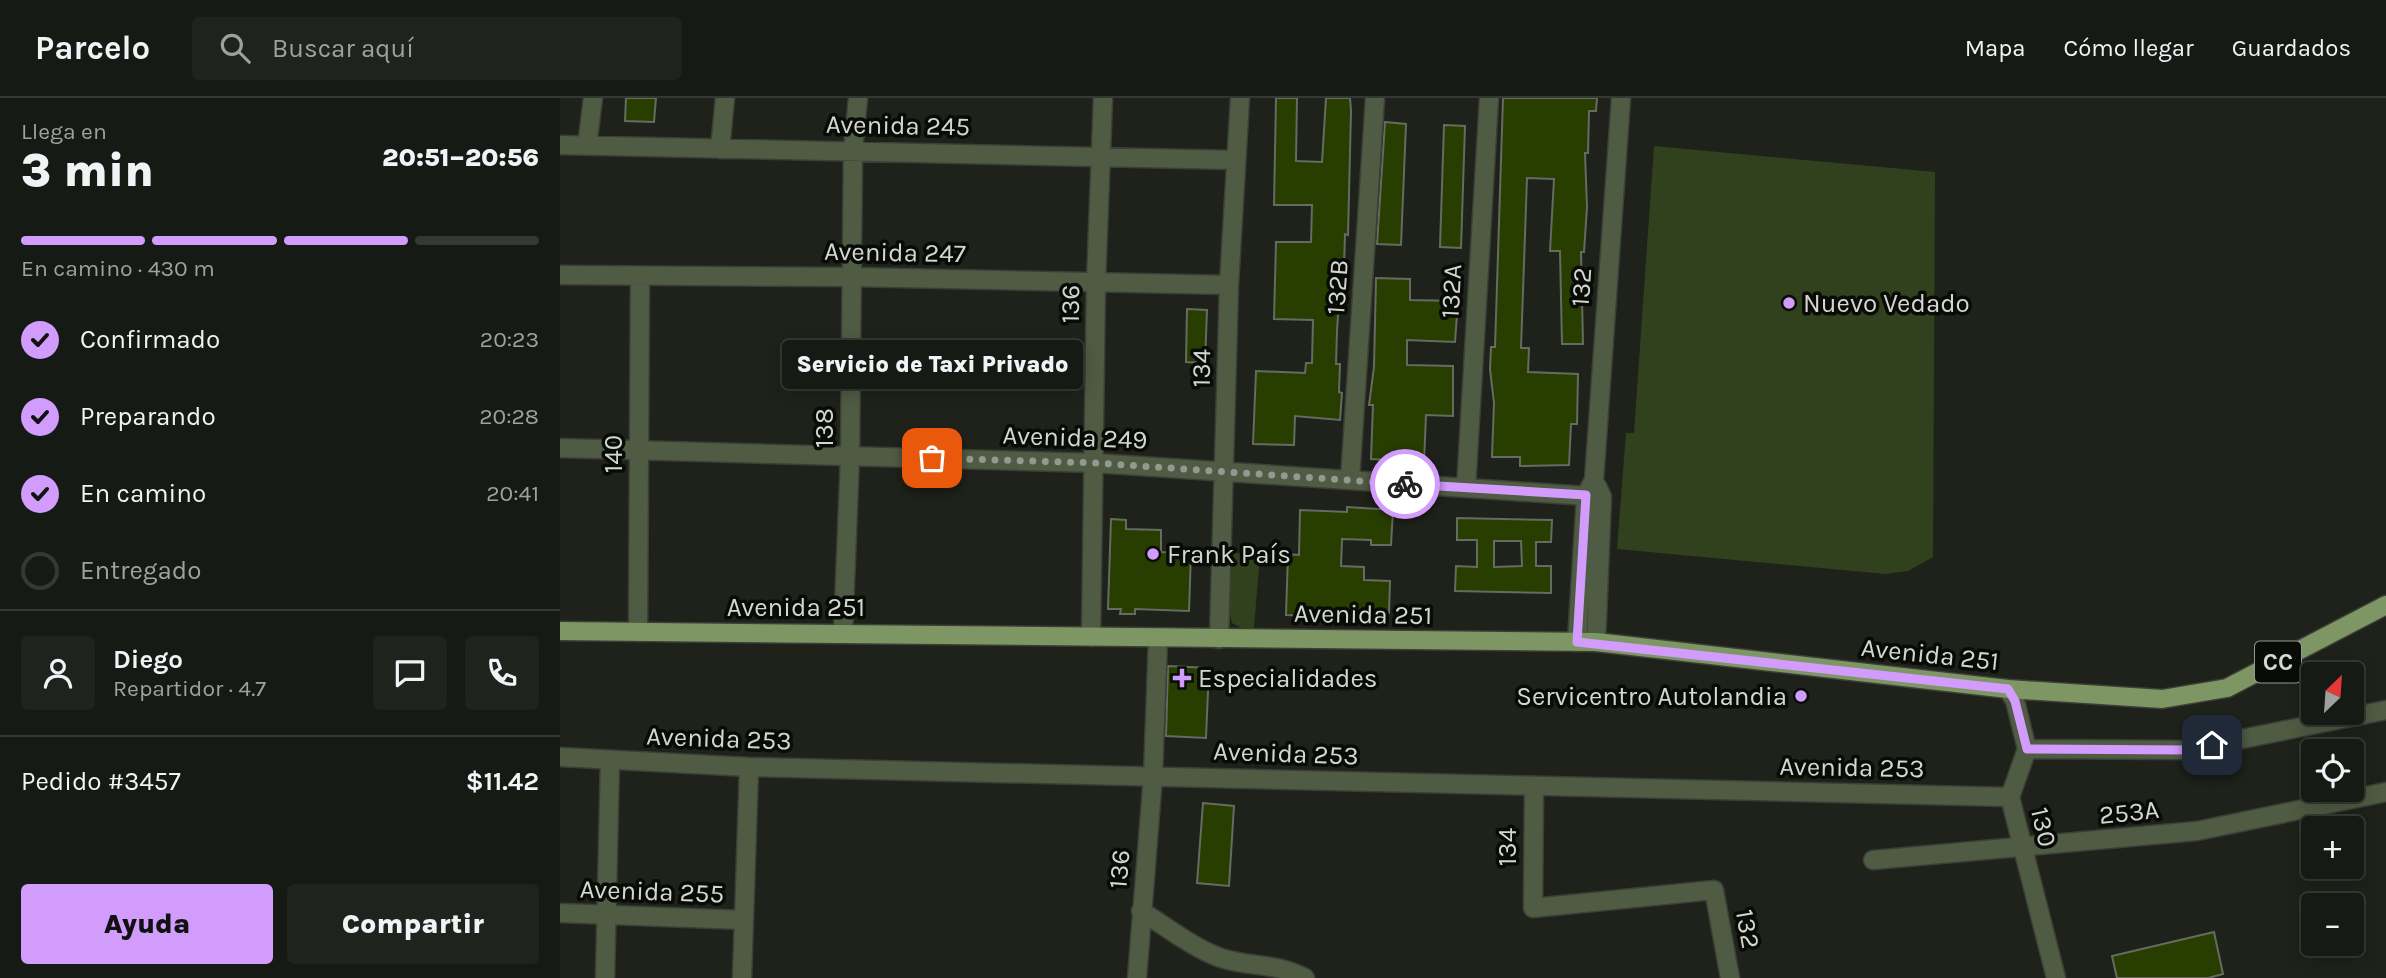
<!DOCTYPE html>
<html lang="es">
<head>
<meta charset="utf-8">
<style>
  body { margin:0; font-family:Karla,sans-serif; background:#1f231d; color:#f1f3f6; height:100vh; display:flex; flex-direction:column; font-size:26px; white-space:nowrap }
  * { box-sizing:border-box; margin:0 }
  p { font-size:23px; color:#9ea1a0 }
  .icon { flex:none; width:38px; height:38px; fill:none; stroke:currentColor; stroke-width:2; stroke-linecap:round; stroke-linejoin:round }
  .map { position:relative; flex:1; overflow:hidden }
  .side { display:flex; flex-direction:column; background:#161a14; width:560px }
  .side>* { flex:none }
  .needle { width:46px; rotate:25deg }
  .buttons { position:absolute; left:1741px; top:564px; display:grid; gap:14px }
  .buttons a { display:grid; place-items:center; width:63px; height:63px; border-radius:7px; background:#161a14; box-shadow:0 4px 18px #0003,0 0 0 2px #353834; font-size:35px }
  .pin { position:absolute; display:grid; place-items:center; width:60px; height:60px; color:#fff; margin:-30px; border-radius:14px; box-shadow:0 4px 10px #0006 }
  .courier { position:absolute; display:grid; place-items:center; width:70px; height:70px; margin:-35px; border:5px solid #d29cfd; border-radius:50%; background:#fff; color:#222; box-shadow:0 2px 9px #0007 }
  .bubble { position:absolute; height:49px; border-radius:7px; background:#161a14; box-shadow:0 4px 18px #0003,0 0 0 2px #353834; font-size:23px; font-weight:800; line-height:49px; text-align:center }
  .head em { font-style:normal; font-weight:800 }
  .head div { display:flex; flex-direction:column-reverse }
  .head { display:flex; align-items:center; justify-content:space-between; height:119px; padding:0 21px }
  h1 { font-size:46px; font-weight:800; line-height:52px }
  .bar { display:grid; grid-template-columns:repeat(4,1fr); gap:10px 7px; align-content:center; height:84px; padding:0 21px }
  .bar i { height:9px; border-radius:5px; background:#353834 }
  .bar .active { background:#d29cfd }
  .bar p { grid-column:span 4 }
  .line { display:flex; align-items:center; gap:18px; padding:0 21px; border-top:2px solid #353834 }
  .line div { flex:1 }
  .round { display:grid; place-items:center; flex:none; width:74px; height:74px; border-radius:7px; background:#1f231d }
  ol { padding:0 21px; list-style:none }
  li { display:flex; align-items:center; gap:21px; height:77px }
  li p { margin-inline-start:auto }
  li .icon { padding:7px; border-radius:50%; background:#d29cfd; color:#111; stroke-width:4 }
  li:last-child { color:#9ea1a0 }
  li i { width:38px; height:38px; border:4px solid #353834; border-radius:50% }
  .action { display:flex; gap:14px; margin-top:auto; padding:14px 21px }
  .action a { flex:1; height:80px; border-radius:7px; background:#d29cfd; color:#111; font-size:28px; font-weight:800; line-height:80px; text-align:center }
  .action a+a { background:#1f231d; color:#f1f3f6 }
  header { display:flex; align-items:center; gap:42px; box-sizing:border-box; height:98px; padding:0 35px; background:#161a14; border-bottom:2px solid #353834 }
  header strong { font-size:33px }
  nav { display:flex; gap:38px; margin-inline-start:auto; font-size:24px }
  .search { width:490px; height:63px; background:#1f231d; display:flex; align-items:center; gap:18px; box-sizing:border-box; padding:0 24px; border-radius:7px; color:#9ea1a0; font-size:26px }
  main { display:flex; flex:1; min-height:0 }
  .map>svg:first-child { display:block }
</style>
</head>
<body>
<header>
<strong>Parcelo</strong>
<div class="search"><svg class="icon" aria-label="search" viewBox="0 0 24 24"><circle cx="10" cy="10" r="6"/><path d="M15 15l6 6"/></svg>Buscar aquí</div>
<nav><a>Mapa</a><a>Cómo llegar</a><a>Guardados</a></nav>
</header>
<main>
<section class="side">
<div class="head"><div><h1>3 min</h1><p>Llega en</p></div><em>20:51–20:56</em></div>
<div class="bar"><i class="active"></i><i class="active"></i><i class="active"></i><i></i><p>En camino · 430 m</p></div>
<ol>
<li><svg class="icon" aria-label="check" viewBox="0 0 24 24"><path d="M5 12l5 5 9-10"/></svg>Confirmado<p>20:23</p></li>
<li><svg class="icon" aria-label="check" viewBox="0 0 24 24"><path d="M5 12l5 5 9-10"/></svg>Preparando<p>20:28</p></li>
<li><svg class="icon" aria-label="check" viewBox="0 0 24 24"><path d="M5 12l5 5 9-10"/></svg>En camino<p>20:41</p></li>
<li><i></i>Entregado</li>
</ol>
<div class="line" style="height:126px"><a class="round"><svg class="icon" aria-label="person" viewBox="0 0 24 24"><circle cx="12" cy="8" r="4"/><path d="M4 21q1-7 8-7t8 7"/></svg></a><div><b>Diego</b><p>Repartidor · 4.7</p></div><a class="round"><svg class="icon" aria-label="chat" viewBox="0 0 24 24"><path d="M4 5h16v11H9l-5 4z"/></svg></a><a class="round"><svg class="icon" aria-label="phone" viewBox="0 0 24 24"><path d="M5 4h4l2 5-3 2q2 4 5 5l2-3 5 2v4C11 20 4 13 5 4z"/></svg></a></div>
<div class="line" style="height:91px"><div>Pedido #3457</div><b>$11.42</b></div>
<div class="action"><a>Ayuda</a><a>Compartir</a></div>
</section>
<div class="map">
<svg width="1826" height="880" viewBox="0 0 1826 880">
  <rect width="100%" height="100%" fill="#1e221a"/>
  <path fill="#31411d" d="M1094 48 1375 74 1373 459 1348 473 1326 476 1057 451 1066 335H1074Z
    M672 455 700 456 694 530H681L672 525 669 511Z"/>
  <path fill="#273e00" stroke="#666b61" stroke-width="2" fill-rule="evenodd" d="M66 0H96L94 24 65 23Z
    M716 0H737L736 63 762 64 766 0H790L791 13 788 137 785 136 783 203H779L777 233 776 266H780L779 294 782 295 780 322 735 318 734 347 693 346 696 273 745 275 746 265H752L753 222 714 221 716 144H751L752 107H714Z
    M943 0H1037L1036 13H1029L1028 55H1025L1027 109 1024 154H1021L1023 246H1002L1000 153H990L994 81 967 80 961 250H969L968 274 1018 276 1017 326H1011L1009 367 960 368V359H932L934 305 930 271 931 249H935Z
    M825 24 846 26 841 147 817 146Z
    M884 27 905 28 901 150 880 149Z
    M816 180 850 181V202L898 203 895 244 847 242V267L893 268V318L866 317 864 364 811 361 813 307H809L814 269Z
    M627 211 647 212 645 265 626 264Z
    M787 409 833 412 831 447H811V442L782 441 781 468 804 469V482L830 483 829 515 803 514V520L726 517 728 456 739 457 740 412 787 414Z
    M897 420 992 422 991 444H976V468H991V495L895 493 896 468 917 469V442H897ZM934 443H961L962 468 934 469Z
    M551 421 566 422V431L601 432V454L631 455 629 513 575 511V516H560L561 511H548Z
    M608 568 649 570 646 640 606 638Z
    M643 705 674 708 669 788 637 785Z
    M1654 834 1663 876 1648 880H1557L1552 858Z"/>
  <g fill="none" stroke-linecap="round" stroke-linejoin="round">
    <g stroke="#3b3f37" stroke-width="21">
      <path id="minor" d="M0 47 675 62
        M27 48 33 0
        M160 51 165 0
        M0 177 291 179 669 187
        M0 350 535 365 1042 399
        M790 382 815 0
        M906 390 929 0
        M78 534 80 179
        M283 535 290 358 293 52 298 0
        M531 539 536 184 543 0
        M659 541 669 187 680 0
        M1017 544 1026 397 1034 382 1061 0
        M1036 544 1042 399 1037 388
        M1448 591 1455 603 1467 651 1450 699 1496 880
        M1467 651 1627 652 1826 612
        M0 659 189 669 1450 699
        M974 688 973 810 1154 792 1170 880
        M1313 762 1637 733 1826 694
        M581 813C607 829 633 850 661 860 692 870 715 864 745 880
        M0 815 183 822
        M45 880 50 662
        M182 880 189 669
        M577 880 593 678 598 541"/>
    </g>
    <g stroke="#3b3f37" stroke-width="21">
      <path id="major" d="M0 533 1036 544 1448 591 1602 601 1667 590 1826 507"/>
    </g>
    <use href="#minor" stroke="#4f5b43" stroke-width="18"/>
    <use href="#major" stroke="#7e9664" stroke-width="18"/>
  </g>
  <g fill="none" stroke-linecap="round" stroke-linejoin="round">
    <path stroke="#949891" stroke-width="7" stroke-dasharray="0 12.6" d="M372 360 536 365 845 386"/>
    <path stroke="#d29cfd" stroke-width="9" d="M845 386 1026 397 1017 544 1448 591 1455 603 1467 651 1628 652 1652 647"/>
  </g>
  <g fill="#d29cfd" stroke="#090b07" stroke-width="2.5">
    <circle cx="1229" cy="205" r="7"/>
    <circle cx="593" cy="456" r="7"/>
    <path d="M618.5 569.5h7v7h7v7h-7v7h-7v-7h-7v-7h7z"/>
    <circle cx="1241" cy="598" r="7"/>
  </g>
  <g text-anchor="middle" stroke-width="7" stroke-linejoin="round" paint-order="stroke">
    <rect fill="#090b07" stroke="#979a94" stroke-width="2" x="1695" y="543.5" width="46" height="41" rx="5"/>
    <g font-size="24" font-weight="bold" fill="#d4d7d1">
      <text x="1718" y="572">CC</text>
    </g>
    <g font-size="26" fill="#d4d7d1" stroke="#090b07">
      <text transform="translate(338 27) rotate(1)" y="9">Avenida 245</text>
      <text transform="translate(335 154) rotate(1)" y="9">Avenida 247</text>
      <text transform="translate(777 189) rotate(-86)" y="9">132B</text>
      <text transform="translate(1021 189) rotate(-86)" y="9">132</text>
      <text transform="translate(891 193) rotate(-87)" y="9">132A</text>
      <text transform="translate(510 206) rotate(-89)" y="9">136</text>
      <text transform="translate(641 270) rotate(-89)" y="9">134</text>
      <text transform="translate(264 330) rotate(-90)" y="9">138</text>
      <text transform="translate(515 339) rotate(2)" y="9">Avenida 249</text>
      <text transform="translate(53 356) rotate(-90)" y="9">140</text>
      <text x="236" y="518">Avenida 251</text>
      <text transform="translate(803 516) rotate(1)" y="9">Avenida 251</text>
      <text transform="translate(1370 556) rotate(6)" y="9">Avenida 251</text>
      <text transform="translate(159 640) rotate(2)" y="9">Avenida 253</text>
      <text transform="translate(726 655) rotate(2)" y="9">Avenida 253</text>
      <text transform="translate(1292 669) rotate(1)" y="9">Avenida 253</text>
      <text transform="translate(1569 714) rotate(-6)" y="9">253A</text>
      <text transform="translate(1484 729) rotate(77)" y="9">130</text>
      <text transform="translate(947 749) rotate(-90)" y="9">134</text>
      <text transform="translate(559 771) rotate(-85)" y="9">136</text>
      <text transform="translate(92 793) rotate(2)" y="9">Avenida 255</text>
      <text transform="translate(1188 831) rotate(80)" y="9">132</text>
    </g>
    <g font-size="26" fill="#d4d7d1" stroke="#090b07" text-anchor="start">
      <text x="1243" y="214">Nuevo Vedado</text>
      <text x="607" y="465">Frank País</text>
      <text x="638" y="589">Especialidades</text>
      <text x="1227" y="607" text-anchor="end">Servicentro Autolandia</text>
    </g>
  </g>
</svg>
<div class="buttons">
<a><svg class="needle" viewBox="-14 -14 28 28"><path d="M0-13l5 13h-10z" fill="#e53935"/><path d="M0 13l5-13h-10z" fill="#9ea1a0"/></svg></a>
<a><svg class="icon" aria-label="locate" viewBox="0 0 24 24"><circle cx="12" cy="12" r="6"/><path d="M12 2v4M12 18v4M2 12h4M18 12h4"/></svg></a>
<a>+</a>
<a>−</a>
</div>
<div class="pin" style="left:372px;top:360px;background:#ea580c"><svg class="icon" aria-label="bag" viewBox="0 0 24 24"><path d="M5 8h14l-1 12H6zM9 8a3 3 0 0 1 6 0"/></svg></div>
<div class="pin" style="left:1652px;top:647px;background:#1f2937"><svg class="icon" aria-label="home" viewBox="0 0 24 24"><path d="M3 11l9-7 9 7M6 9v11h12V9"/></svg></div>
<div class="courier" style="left:845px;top:386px"><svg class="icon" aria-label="bike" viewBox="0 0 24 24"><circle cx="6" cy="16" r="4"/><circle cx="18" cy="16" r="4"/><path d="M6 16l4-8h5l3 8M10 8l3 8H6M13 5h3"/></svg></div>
<div class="bubble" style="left:222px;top:242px;width:301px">Servicio de Taxi Privado</div>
</div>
</main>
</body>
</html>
